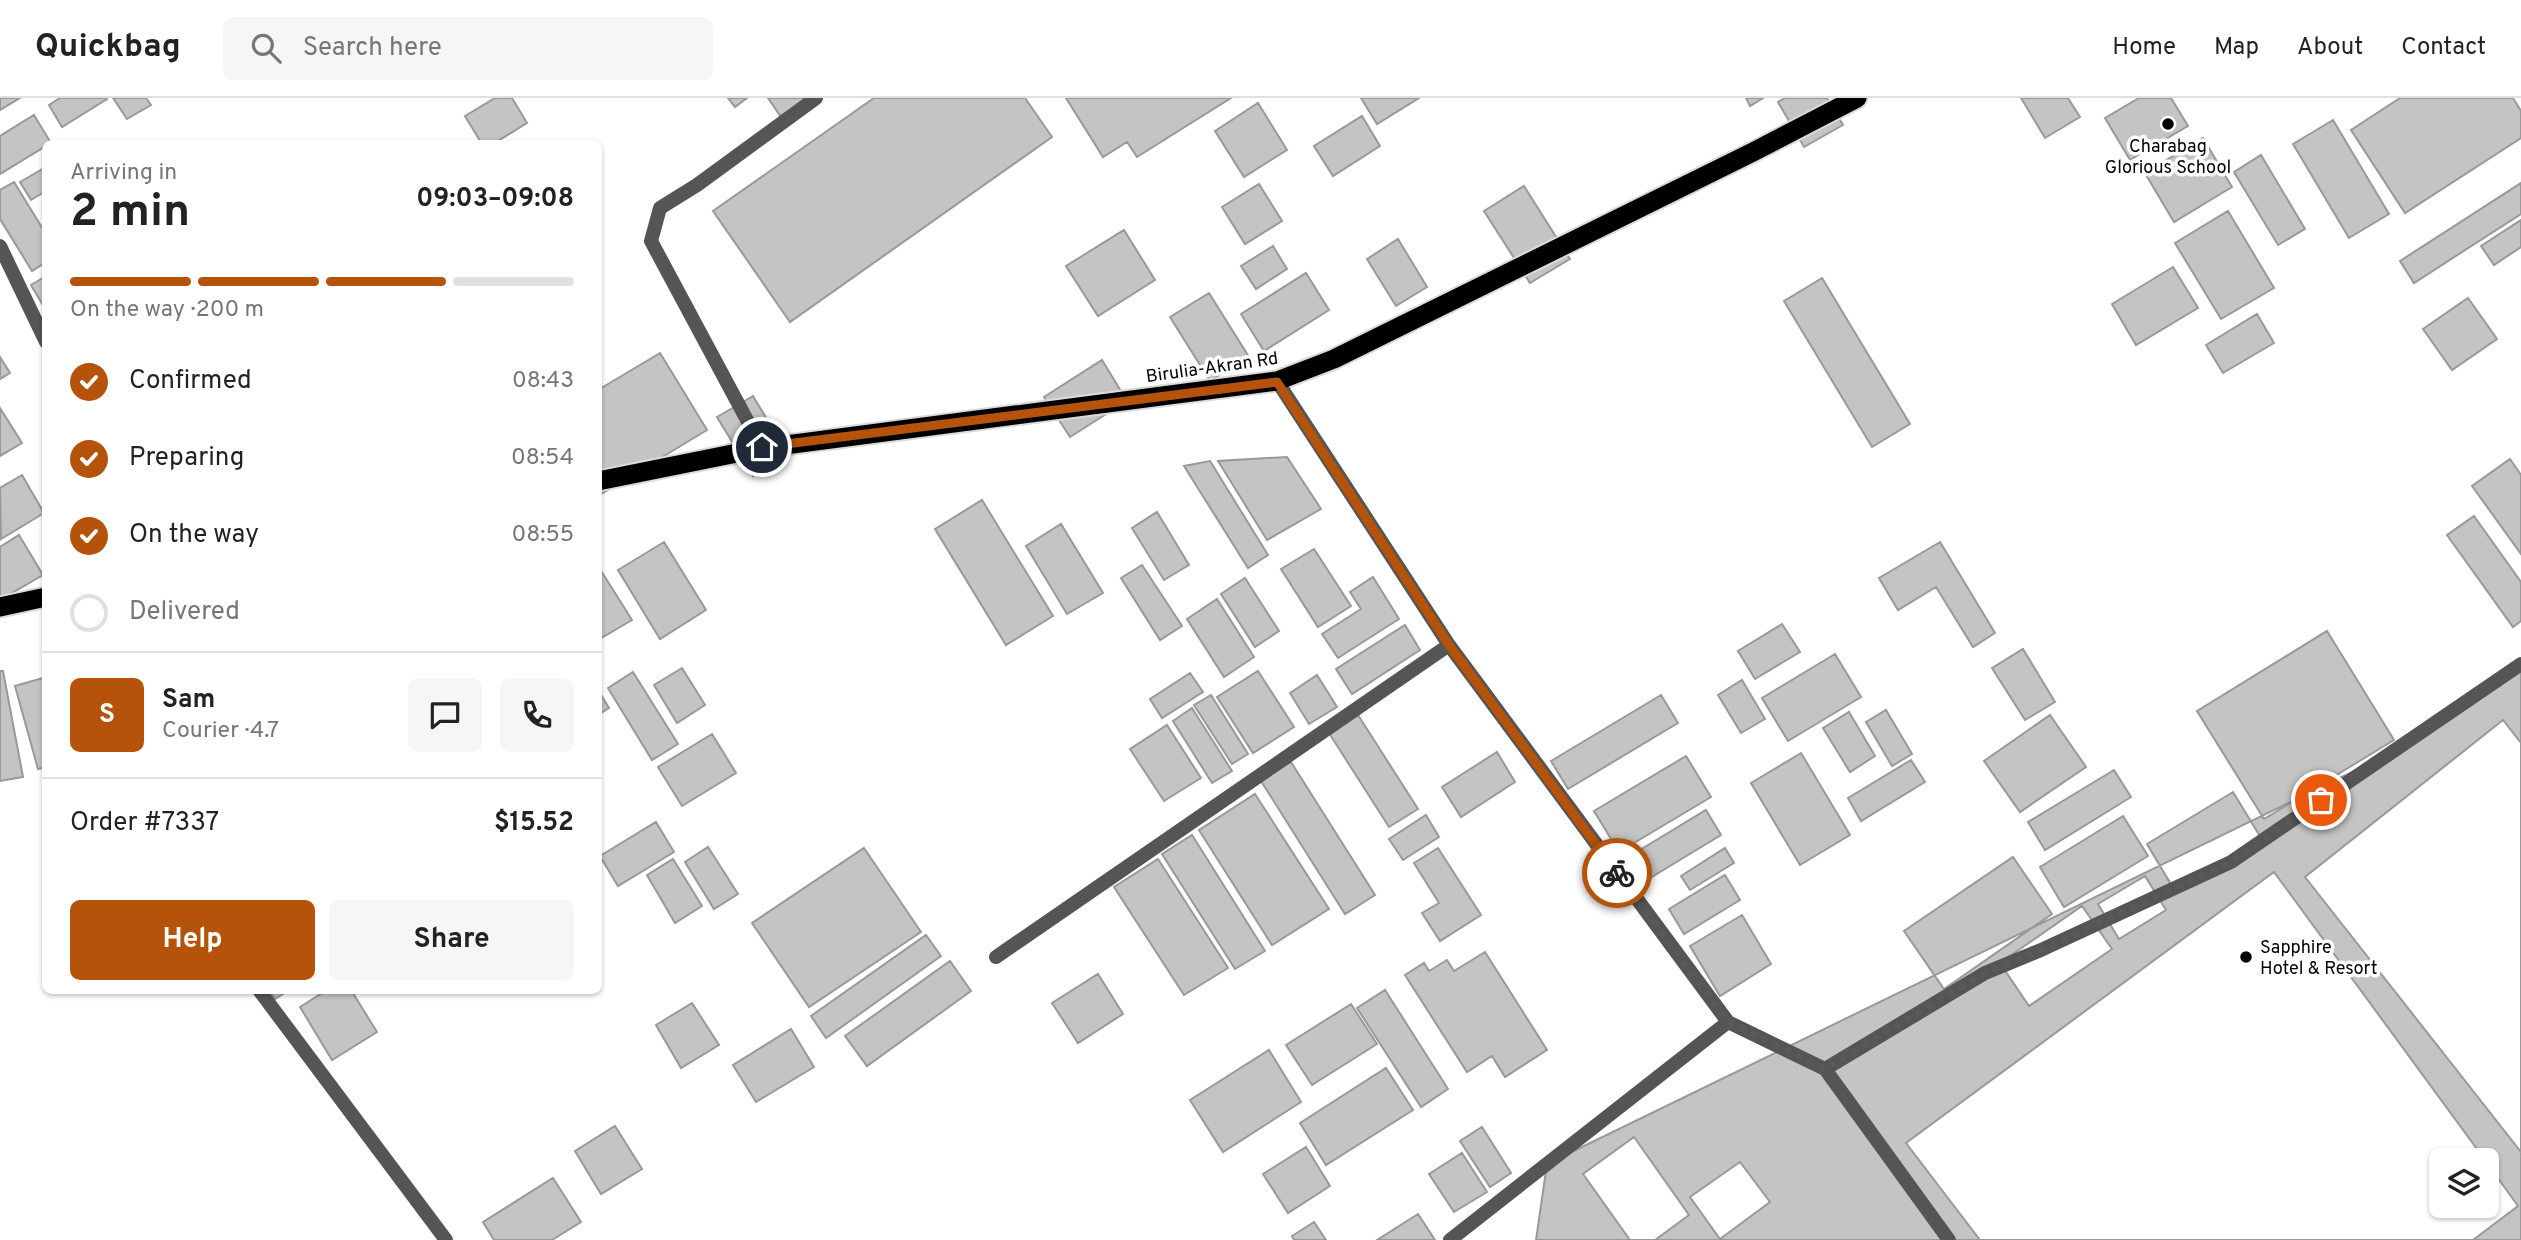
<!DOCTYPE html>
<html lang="en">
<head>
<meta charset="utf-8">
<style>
  body { margin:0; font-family:Overpass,sans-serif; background:#f6f6f6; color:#222; height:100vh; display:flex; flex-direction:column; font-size:26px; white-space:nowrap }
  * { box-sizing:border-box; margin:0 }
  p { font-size:23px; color:#767676 }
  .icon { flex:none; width:38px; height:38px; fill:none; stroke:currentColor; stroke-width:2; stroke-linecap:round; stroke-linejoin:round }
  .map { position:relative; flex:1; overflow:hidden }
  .sheet { position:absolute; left:42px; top:42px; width:560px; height:854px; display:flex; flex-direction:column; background:#fff; border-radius:10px; box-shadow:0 2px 5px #0004 }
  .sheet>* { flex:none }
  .buttons { position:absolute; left:2429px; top:1050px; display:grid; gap:14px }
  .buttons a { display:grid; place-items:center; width:70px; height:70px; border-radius:10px; background:#fff; box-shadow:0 2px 5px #0004; font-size:35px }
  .pin { position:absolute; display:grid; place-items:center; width:60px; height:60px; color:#fff; margin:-30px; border:4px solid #fff; border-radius:50%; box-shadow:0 2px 7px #0007 }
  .courier { position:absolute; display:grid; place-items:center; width:70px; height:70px; margin:-35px; border:5px solid #b45309; border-radius:50%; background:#fff; color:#222; box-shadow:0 2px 9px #0007 }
  .summary em { font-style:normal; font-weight:700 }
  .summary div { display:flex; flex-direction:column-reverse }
  .summary { display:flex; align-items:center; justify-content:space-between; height:119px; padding:0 28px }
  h1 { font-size:46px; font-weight:700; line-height:52px }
  .bar { display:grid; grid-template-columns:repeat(4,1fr); gap:10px 7px; align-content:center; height:84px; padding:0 28px }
  .bar i { height:9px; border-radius:5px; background:#e0e0e0 }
  .bar .active { background:#b45309 }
  .bar p { grid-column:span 4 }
  .line { display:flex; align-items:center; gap:18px; padding:0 28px; border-top:2px solid #e0e0e0 }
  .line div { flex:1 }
  .round { display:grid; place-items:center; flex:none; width:74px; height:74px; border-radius:10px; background:#f6f6f6 }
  ol { padding:0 28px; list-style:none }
  li { display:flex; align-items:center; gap:21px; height:77px }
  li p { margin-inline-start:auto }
  li .icon { padding:7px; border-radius:50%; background:#b45309; color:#fff; stroke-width:4 }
  li:last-child { color:#767676 }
  li i { width:38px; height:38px; border:4px solid #e0e0e0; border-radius:50% }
  .primary-button { display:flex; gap:14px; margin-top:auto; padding:14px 28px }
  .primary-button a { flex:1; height:80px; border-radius:10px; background:#b45309; color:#fff; font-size:28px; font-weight:700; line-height:80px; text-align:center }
  .primary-button a+a { background:#f6f6f6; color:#222 }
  header { display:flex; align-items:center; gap:42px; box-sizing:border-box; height:98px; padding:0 35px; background:#fff; border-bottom:2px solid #e0e0e0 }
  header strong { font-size:33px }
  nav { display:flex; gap:38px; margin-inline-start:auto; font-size:24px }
  .search { width:490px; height:63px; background:#f6f6f6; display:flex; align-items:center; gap:18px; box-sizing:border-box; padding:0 24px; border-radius:10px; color:#767676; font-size:26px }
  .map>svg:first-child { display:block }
</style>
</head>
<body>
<header>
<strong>Quickbag</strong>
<div class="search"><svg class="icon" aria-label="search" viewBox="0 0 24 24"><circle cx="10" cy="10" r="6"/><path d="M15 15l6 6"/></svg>Search here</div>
<nav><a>Home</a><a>Map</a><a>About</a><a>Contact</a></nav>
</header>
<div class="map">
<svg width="2521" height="1142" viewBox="0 0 2521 1142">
  <rect width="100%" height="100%" fill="#fff"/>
  <path fill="#c4c4c4" stroke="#999" stroke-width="2" fill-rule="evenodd" d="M0 0H20L0 12Z
    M60 0H106L107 1 62 29 49 7Z
    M113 0H146L151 7 127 21Z
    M495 0H512L527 25 493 46H482L465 18Z
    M728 0H747L735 9Z
    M768 0H807L781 19Z
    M874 0H1025L1052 39 790 224 713 113Z
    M1066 0H1231L1137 59 1127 44 1103 59Z
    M1361 0H1419L1377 26Z
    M1746 0H1763L1750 8Z
    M1785 0H1827L1843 27 1804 49 1778 4Z
    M2021 0H2068L2080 19 2045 40Z
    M2139 0H2171L2188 28 2130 62 2105 20Z
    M2400 0H2513L2521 13V40L2405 115 2351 32Z
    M1258 5 1287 52 1244 79 1215 33Z
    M34 17 51 45 46 46V48L0 76V38Z
    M1362 18 1380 48 1333 78 1314 48Z
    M2333 22 2389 116 2349 140 2293 46Z
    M2203 40 2232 89 2174 124 2145 75Z
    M2261 57 2305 131 2278 147 2234 74Z
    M46 69V93L31 102 20 84Z
    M14 84 46 136V164L32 173 0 121V92Z
    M2521 85V116L2414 185 2400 163Z
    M1259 86 1282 123 1245 146 1222 109Z
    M1524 88 1570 161 1530 185 1484 113Z
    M2228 113 2274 190 2221 221 2175 145Z
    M2521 122V149L2494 167 2481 148Z
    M1124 132 1155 182 1098 218 1066 168Z
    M1398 141 1427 189 1396 208 1367 161Z
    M1273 148 1287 171 1256 191 1241 168Z
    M2173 169 2198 210 2136 247 2112 206Z
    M1306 175 1329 212 1264 253 1241 216Z
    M46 178V208L44 209 31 187Z
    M1822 180 1910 326 1872 349 1784 203Z
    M1209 195 1249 259 1210 283 1170 219Z
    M2468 200 2497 241 2452 272 2423 231Z
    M2257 216 2274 245 2223 275 2206 247Z
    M660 255 707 332 598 398V292Z
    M0 259 10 275 0 281Z
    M1102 262 1127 303 1070 339 1044 299Z
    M753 298 788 356 753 378 717 319Z
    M0 310 22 345 0 358Z
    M1287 359 1321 411 1267 442 1218 363Z
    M2510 361 2521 377V456L2472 388Z
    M1210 363 1268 457 1248 470 1184 368Z
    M22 377 44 415 1 441 0 390Z
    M982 402 1053 518 1006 547 935 431Z
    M1157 414 1189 467 1164 482 1132 430Z
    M2474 418 2521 484V523L2513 529 2447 437Z
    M1061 426 1103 495 1067 516 1026 448Z
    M19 437 43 477 0 502V449Z
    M664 444 706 512 660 541 618 472Z
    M1940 444 1995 535 1973 549 1936 489 1898 512 1879 480Z
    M1314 451 1351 508 1318 529 1281 471Z
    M1142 467 1182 528 1160 542 1121 480Z
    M598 468 632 522 598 542Z
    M1373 479 1399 521 1338 560 1322 536 1361 511 1350 494Z
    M1245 480 1279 533 1255 549 1221 496Z
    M1217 501 1254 559 1224 579 1187 521Z
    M1782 526 1800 554 1755 581 1738 553Z
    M1405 527 1420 552 1352 596 1336 571Z
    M2327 533 2394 642 2264 721 2197 613Z
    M2023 551 2055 604 2025 622 1992 570Z
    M1835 556 1861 599 1788 643 1762 600Z
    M682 570 705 607 677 625 654 587Z
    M2521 571V1142H1536L1547 1066 2389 656ZM2441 1062H2487V1108H2441Z
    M0 573H3L23 679 0 683Z
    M1258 573 1294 629 1253 655 1217 599Z
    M633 574 678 646 652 662 608 590Z
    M1190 575 1203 594 1162 620 1150 601Z
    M1317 577 1337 609 1309 626 1290 595Z
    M46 579V669L38 671 15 588Z
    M1742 582 1765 621 1741 635 1718 597Z
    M598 592 609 610 598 617Z
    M1211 597 1248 656 1232 666 1194 607Z
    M1661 597 1678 625 1568 691 1551 663Z
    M1192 610 1232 673 1212 685 1173 623Z
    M1886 612 1912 656 1892 668 1866 624Z
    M1849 614 1875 658 1850 674 1823 630Z
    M1358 617 1418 711 1389 729 1329 635Z
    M2050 617 2086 669 2020 714 1984 663Z
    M2503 622 2521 645V1054L2305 779Z
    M1167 627 1201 680 1164 703 1130 651Z
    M712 636 736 675 682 708 658 669Z
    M1497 654 1515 684 1461 719 1442 689Z
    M1801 655 1850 737 1800 767 1751 685Z
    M1686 658 1711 699 1619 754 1594 713Z
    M1911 662 1925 684 1861 723 1848 700Z
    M1291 664 1375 797 1345 816 1261 683Z
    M2114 672 2131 699 2045 752 2028 724Z
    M2233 694 2261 740 2175 793 2147 746Z
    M1255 696 1329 811 1272 847 1199 732Z
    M1706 712 1721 737 1640 786 1625 761Z
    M1426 717 1439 739 1403 762 1389 741Z
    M2123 718 2148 758 2064 809 2040 769Z
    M656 724 674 754 618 788 600 758Z
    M1192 737 1265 853 1235 871 1162 756Z
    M708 749 738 796 714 811 685 764Z
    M864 750 921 834 809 909 752 825Z
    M1438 750 1481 817 1440 843 1422 815 1439 805 1414 765Z
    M1725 750 1734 765 1690 792 1681 778Z
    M2013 759 2052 816 1944 891 1904 833Z
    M673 761 702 808 675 825 647 777Z
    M1158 761 1228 870 1184 897 1114 789Z
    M2274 774 2485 1062H2441V1108H2487V1065L2518 1108 2473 1142H1980L1906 1045Z
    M1725 777 1740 802 1684 836 1669 811Z
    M2145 778 2166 812 2119 841 2098 806Z
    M2082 808 2112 851 2029 908 2000 865Z
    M1742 817 1771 866 1720 898 1690 848Z
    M926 837 941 858 826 940 811 918Z
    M1485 854 1547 952 1505 979 1492 958 1467 974 1405 877 1424 865 1429 873 1447 862 1454 873Z
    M950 863 971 893 867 968 845 938Z
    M1098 876 1123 916 1078 945 1052 905Z
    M270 892H289L275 901Z
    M327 892H351L377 934 332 962 300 909Z
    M1385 892 1448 991 1421 1009 1357 910Z
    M692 905 719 947 681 970 656 927Z
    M1351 906 1377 946 1312 987 1286 947Z
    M791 931 814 969 756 1004 733 967Z
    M1269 952 1301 1004 1223 1054 1190 1002Z
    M1386 970 1413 1012 1326 1067 1300 1025Z
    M615 1028 642 1071 601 1096 575 1053Z
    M1482 1029 1511 1075 1490 1089 1460 1043Z
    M1634 1039 1689 1117 1655 1142H1630L1583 1076Z
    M1306 1049 1330 1088 1288 1115 1263 1076Z
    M1462 1055 1487 1094 1454 1114 1429 1076Z
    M1740 1064 1770 1104 1720 1141 1690 1099Z
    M553 1080 581 1124 552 1142H494L483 1124Z
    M1418 1116 1435 1142H1377Z
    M1314 1124 1326 1142H1294L1292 1138Z"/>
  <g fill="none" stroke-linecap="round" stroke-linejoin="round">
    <g stroke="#dbdbdb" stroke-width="23">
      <path id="trunk" d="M598 383 762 350 1277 283 1334 261 1753 54 1857 0
        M0 509 46 499"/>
    </g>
    <path stroke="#555" stroke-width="14" d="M0 148 46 244
      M1277 283 1449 547 1728 924 1825 971 1949 1142
      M762 350 651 143 660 110 697 87 816 0
      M996 859 1449 547
      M259 892 446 1142
      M1825 971 1985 875 2041 852 2231 764 2521 566
      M1450 1142 1728 924"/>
    <use href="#trunk" stroke="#000" stroke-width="19"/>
  </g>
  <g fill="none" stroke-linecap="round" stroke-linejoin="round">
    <path stroke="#595959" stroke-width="7" stroke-dasharray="0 12.6" d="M1617 775 1728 924 1825 971 1985 875 2041 852 2231 764 2321 702"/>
    <path stroke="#b45309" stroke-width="9" d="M762 349 1277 284 1449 547 1617 775"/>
  </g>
  <g fill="#000" stroke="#fff" stroke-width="2.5">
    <circle cx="2168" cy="26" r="7"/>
    <circle cx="2246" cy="859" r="7"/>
  </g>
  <g text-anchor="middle" stroke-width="7" stroke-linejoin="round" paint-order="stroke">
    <g font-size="18" fill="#000" stroke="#fff">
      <text x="2168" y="54">Charabag<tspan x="2168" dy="21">Glorious School</tspan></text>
      <text x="2260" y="855" text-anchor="start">Sapphire<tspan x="2260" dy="21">Hotel &amp; Resort</tspan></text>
    </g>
    <g font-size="18" fill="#000" stroke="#fff">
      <text transform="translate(1212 269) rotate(-8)" y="6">Birulia-Akran Rd</text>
    </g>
  </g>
</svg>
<div class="buttons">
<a><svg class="icon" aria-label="layers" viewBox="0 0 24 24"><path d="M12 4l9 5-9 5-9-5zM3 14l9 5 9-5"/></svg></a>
</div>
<div class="pin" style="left:2321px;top:702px;background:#ea580c"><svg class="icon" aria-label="bag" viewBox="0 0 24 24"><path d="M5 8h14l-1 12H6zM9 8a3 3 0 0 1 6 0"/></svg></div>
<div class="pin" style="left:762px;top:349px;background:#1f2937"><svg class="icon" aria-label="home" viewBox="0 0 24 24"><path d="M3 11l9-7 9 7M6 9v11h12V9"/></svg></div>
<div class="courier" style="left:1617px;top:775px"><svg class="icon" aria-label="bike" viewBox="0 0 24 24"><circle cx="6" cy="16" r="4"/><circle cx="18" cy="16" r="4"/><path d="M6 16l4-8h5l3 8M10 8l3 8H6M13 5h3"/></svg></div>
<section class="sheet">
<div class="summary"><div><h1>2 min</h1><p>Arriving in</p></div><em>09:03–09:08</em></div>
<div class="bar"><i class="active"></i><i class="active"></i><i class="active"></i><i></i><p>On the way · 200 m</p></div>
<ol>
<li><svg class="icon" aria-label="check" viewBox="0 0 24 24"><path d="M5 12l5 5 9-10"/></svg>Confirmed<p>08:43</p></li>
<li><svg class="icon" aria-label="check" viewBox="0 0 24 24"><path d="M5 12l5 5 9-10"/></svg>Preparing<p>08:54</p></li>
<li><svg class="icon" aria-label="check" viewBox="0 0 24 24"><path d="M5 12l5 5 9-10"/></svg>On the way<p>08:55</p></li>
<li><i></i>Delivered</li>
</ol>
<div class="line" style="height:126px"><b class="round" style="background:#b45309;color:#fff">S</b><div><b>Sam</b><p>Courier · 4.7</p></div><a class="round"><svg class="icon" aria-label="chat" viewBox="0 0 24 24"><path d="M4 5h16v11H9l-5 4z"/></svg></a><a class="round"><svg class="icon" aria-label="phone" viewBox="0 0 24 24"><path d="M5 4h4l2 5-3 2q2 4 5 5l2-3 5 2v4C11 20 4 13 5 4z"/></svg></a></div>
<div class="line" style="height:91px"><div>Order #7337</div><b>$15.52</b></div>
<div class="primary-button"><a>Help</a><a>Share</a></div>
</section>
</div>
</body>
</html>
